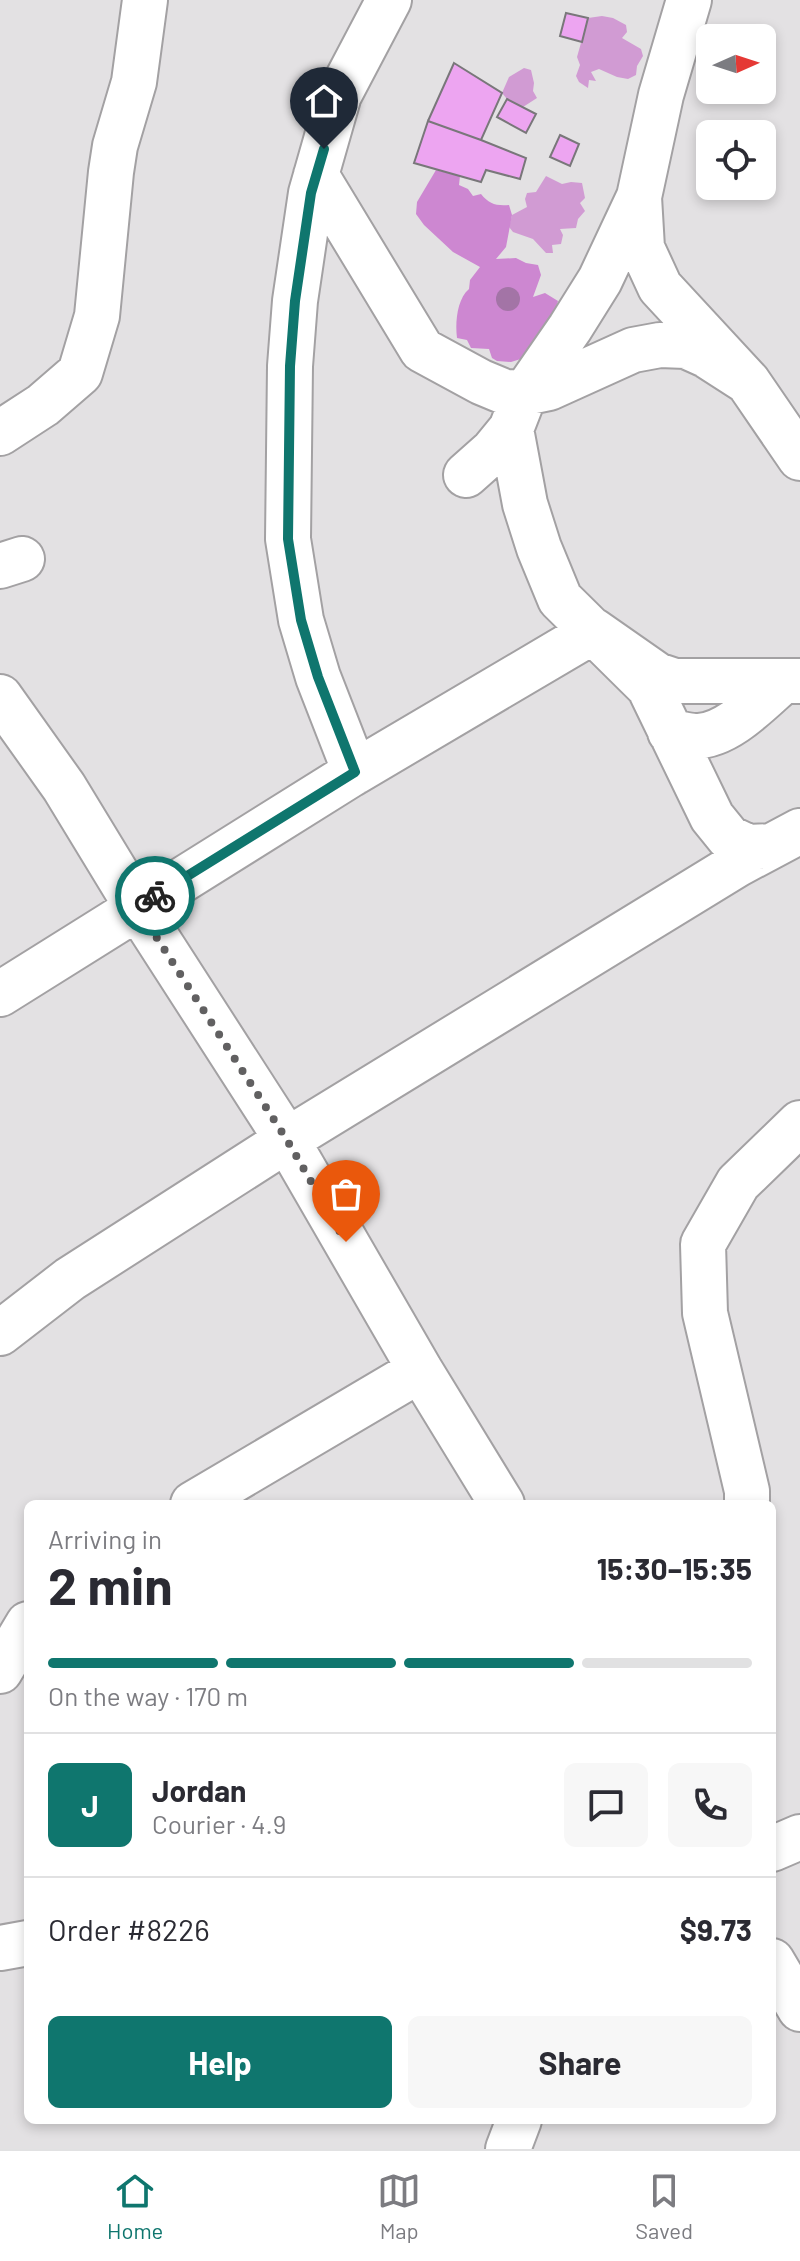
<!DOCTYPE html>
<html lang="en">
<head>
<meta charset="utf-8">
<style>
  body { margin:0; font-family:Barlow,sans-serif; background:#f7f7f7; color:#2b2b33; height:100vh; display:flex; flex-direction:column; font-size:30px; white-space:nowrap }
  * { box-sizing:border-box; margin:0 }
  p { font-size:26px; color:#7c7c81 }
  .icon { flex:none; width:44px; height:44px; fill:none; stroke:currentColor; stroke-width:2; stroke-linecap:round; stroke-linejoin:round }
  .map { position:relative; flex:1; overflow:hidden }
  .details { position:absolute; left:24px; top:1500px; width:752px; height:624px; display:flex; flex-direction:column; background:#fff; border-radius:12px; box-shadow:0 4px 12px #0003 }
  .details>* { flex:none }
  .needle { width:52px; rotate:87deg }
  .fabs { position:absolute; left:696px; top:24px; display:grid; gap:16px }
  .fabs a { display:grid; place-items:center; width:80px; height:80px; border-radius:12px; background:#fff; box-shadow:0 4px 12px #0003; font-size:40px }
  .pin { position:absolute; display:grid; place-items:center; width:68px; height:68px; color:#fff; margin:-82px -34px; border-radius:50% 50% 50% 0; rotate:-45deg; box-shadow:0 0 8px #0007 }
  .pin .icon { rotate:45deg }
  .courier { position:absolute; display:grid; place-items:center; width:80px; height:80px; margin:-40px; border:6px solid #0f766e; border-radius:50%; background:#fff; color:#222; box-shadow:0 2px 10px #0007 }
  .head em { font-style:normal; font-weight:700 }
  .head div { display:flex; flex-direction:column-reverse }
  .head { display:flex; align-items:center; justify-content:space-between; height:136px; padding:0 24px }
  h1 { font-size:52px; font-weight:700; line-height:60px }
  .bar { display:grid; grid-template-columns:repeat(4,1fr); gap:12px 8px; align-content:center; height:96px; padding:0 24px }
  .bar i { height:10px; border-radius:6px; background:#e1e1e2 }
  .bar .selected { background:#0f766e }
  .bar p { grid-column:span 4 }
  .line { display:flex; align-items:center; gap:20px; padding:0 24px; border-top:2px solid #e1e1e2 }
  .line div { flex:1 }
  .round { display:grid; place-items:center; flex:none; width:84px; height:84px; border-radius:12px; background:#f7f7f7 }
  .primary-button { display:flex; gap:16px; margin-top:auto; padding:16px 24px }
  .primary-button a { flex:1; height:92px; border-radius:12px; background:#0f766e; color:#fff; font-size:32px; font-weight:700; line-height:92px; text-align:center }
  .primary-button a+a { background:#f7f7f7; color:#2b2b33 }
  .dock { display:flex; justify-content:space-around; align-items:center; height:112px; border-top:2px solid #e1e1e2; background:#fff; font-size:22px; color:#7c7c81 }
  .dock a { display:grid; justify-items:center; gap:4px }
  .dock .selected { color:#0f766e }
  .map>svg:first-child { display:block }
</style>
</head>
<body>
<div class="map">
<svg width="800" height="2149" viewBox="0 0 800 2149">
  <rect width="100%" height="100%" fill="#e3e1e3"/>
  <path fill="#d19bd3" d="M602 16 613 18 626 25 627 32 622 38 641 49 643 56 637 66 636 75 628 79 617 77 599 69 591 72 596 81 589 80 588 88 579 82 576 76 580 65 577 57 588 18Z
    M524 68 531 70 534 83 533 91 537 98 523 107 507 99 502 93 509 77Z
    M546 176 562 184 571 182 582 183 585 198 580 203 585 211 578 219 576 228 560 229 563 235 561 244 552 245 553 253H546L533 239 513 232 509 227 512 215 527 207 525 199 527 193 536 192Z"/>
  <path fill="#cd87d1" d="M436 170 460 176 459 185 468 189 473 196 481 194C489 204 496 206 509 205L512 215 506 247 496 259 516 258 526 263 538 265 541 275 533 297 545 293 558 301 554 314 524 358 511 362 497 361 492 358 489 349 471 348 467 340 457 338C455 323 457 299 469 289L470 280 480 267 453 252 424 225 416 214 417 202Z"/>
  <path fill="#eda5f1" stroke="#79777a" stroke-width="2" d="M566 13 588 18 582 42 560 36Z
    M454 63 502 93 481 140 428 121Z
    M507 99 536 114 526 133 497 117Z
    M428 121 481 140 526 158 520 179 486 170 481 182 414 163Z
    M560 135 579 144 570 166 550 157Z"/>
  <g fill="none" stroke-linecap="round" stroke-linejoin="round">
    <g stroke="#a3a1a3" stroke-width="48">
      <path id="minor" d="M689 0 661 95 639 197 642 248 660 287 748 382 800 458
        M316 175 422 350 481 382 505 392 525 393 549 388 633 350 660 345 686 346 706 355 748 382
        M511 429 525 504 539 548 560 599 649 687 712 817 729 838 748 847 772 846
        M0 433 43 405 80 373 97 316 111 172 115 146 134 82 145 0
        M466 475 493 451 511 429 525 393 570 328 600 280 638 199
        M0 566 22 559
        M0 697 64 787 137 907 287 1140 420 1370 502 1504
        M670 732C679 733 688 736 696 736 727 737 761 700 783 681
        M355 772 318 677 301 620 288 539 290 366 295 301 311 193 339 95 389 0
        M0 994 350 775 594 631 657 675 675 681H800
        M0 1333 70 1279 287 1140 738 864 800 831
        M193 1504 420 1370
        M747 1504V1491L705 1313 703 1244 738 1183 800 1123
        M0 1671 28 1624
        M772 1849 800 1837
        M0 1948 28 1943
        M772 1961 800 2009
        M508 2149 519 2120"/>
    </g>
    <use href="#minor" stroke="#fff" stroke-width="44"/>
  </g>
  <circle fill="#a374a6" cx="508" cy="299" r="12"/>
  <g fill="none" stroke-linecap="round" stroke-linejoin="round">
    <path stroke="#616061" stroke-width="8" stroke-dasharray="0 14.4" d="M155 896 137 907 287 1140 346 1242"/>
    <path stroke="#0f766e" stroke-width="10" d="M155 896 355 772 318 677 301 620 288 539 290 366 295 301 311 193 324 149"/>
  </g>
</svg>
<div class="fabs">
<a><svg class="needle" viewBox="-14 -14 28 28"><path d="M0-13l5 13h-10z" fill="#e53935"/><path d="M0 13l5-13h-10z" fill="#7c7c81"/></svg></a>
<a><svg class="icon" aria-label="locate" viewBox="0 0 24 24"><circle cx="12" cy="12" r="6"/><path d="M12 2v4M12 18v4M2 12h4M18 12h4"/></svg></a>
</div>
<div class="pin" style="left:346px;top:1242px;background:#ea580c"><svg class="icon" aria-label="bag" viewBox="0 0 24 24"><path d="M5 8h14l-1 12H6zM9 8a3 3 0 0 1 6 0"/></svg></div>
<div class="pin" style="left:324px;top:149px;background:#1f2937"><svg class="icon" aria-label="home" viewBox="0 0 24 24"><path d="M3 11l9-7 9 7M6 9v11h12V9"/></svg></div>
<div class="courier" style="left:155px;top:896px"><svg class="icon" aria-label="bike" viewBox="0 0 24 24"><circle cx="6" cy="16" r="4"/><circle cx="18" cy="16" r="4"/><path d="M6 16l4-8h5l3 8M10 8l3 8H6M13 5h3"/></svg></div>
<section class="details">
<div class="head"><div><h1>2 min</h1><p>Arriving in</p></div><em>15:30–15:35</em></div>
<div class="bar"><i class="selected"></i><i class="selected"></i><i class="selected"></i><i></i><p>On the way · 170 m</p></div>
<div class="line" style="height:144px"><b class="round" style="background:#0f766e;color:#fff">J</b><div><b>Jordan</b><p>Courier · 4.9</p></div><a class="round"><svg class="icon" aria-label="chat" viewBox="0 0 24 24"><path d="M4 5h16v11H9l-5 4z"/></svg></a><a class="round"><svg class="icon" aria-label="phone" viewBox="0 0 24 24"><path d="M5 4h4l2 5-3 2q2 4 5 5l2-3 5 2v4C11 20 4 13 5 4z"/></svg></a></div>
<div class="line" style="height:104px"><div>Order #8226</div><b>$9.73</b></div>
<div class="primary-button"><a>Help</a><a>Share</a></div>
</section>
</div>
<nav class="dock">
<a class="selected"><svg class="icon" aria-label="home" viewBox="0 0 24 24"><path d="M3 11l9-7 9 7M6 9v11h12V9"/></svg>Home</a>
<a><svg class="icon" aria-label="map" viewBox="0 0 24 24"><path d="M3 6l6-2 6 2 6-2v14l-6 2-6-2-6 2zM9 4v14M15 6v14"/></svg>Map</a>
<a><svg class="icon" aria-label="saved" viewBox="0 0 24 24"><path d="M7 4h10v16l-5-4-5 4z"/></svg>Saved</a>
</nav>
</body>
</html>
